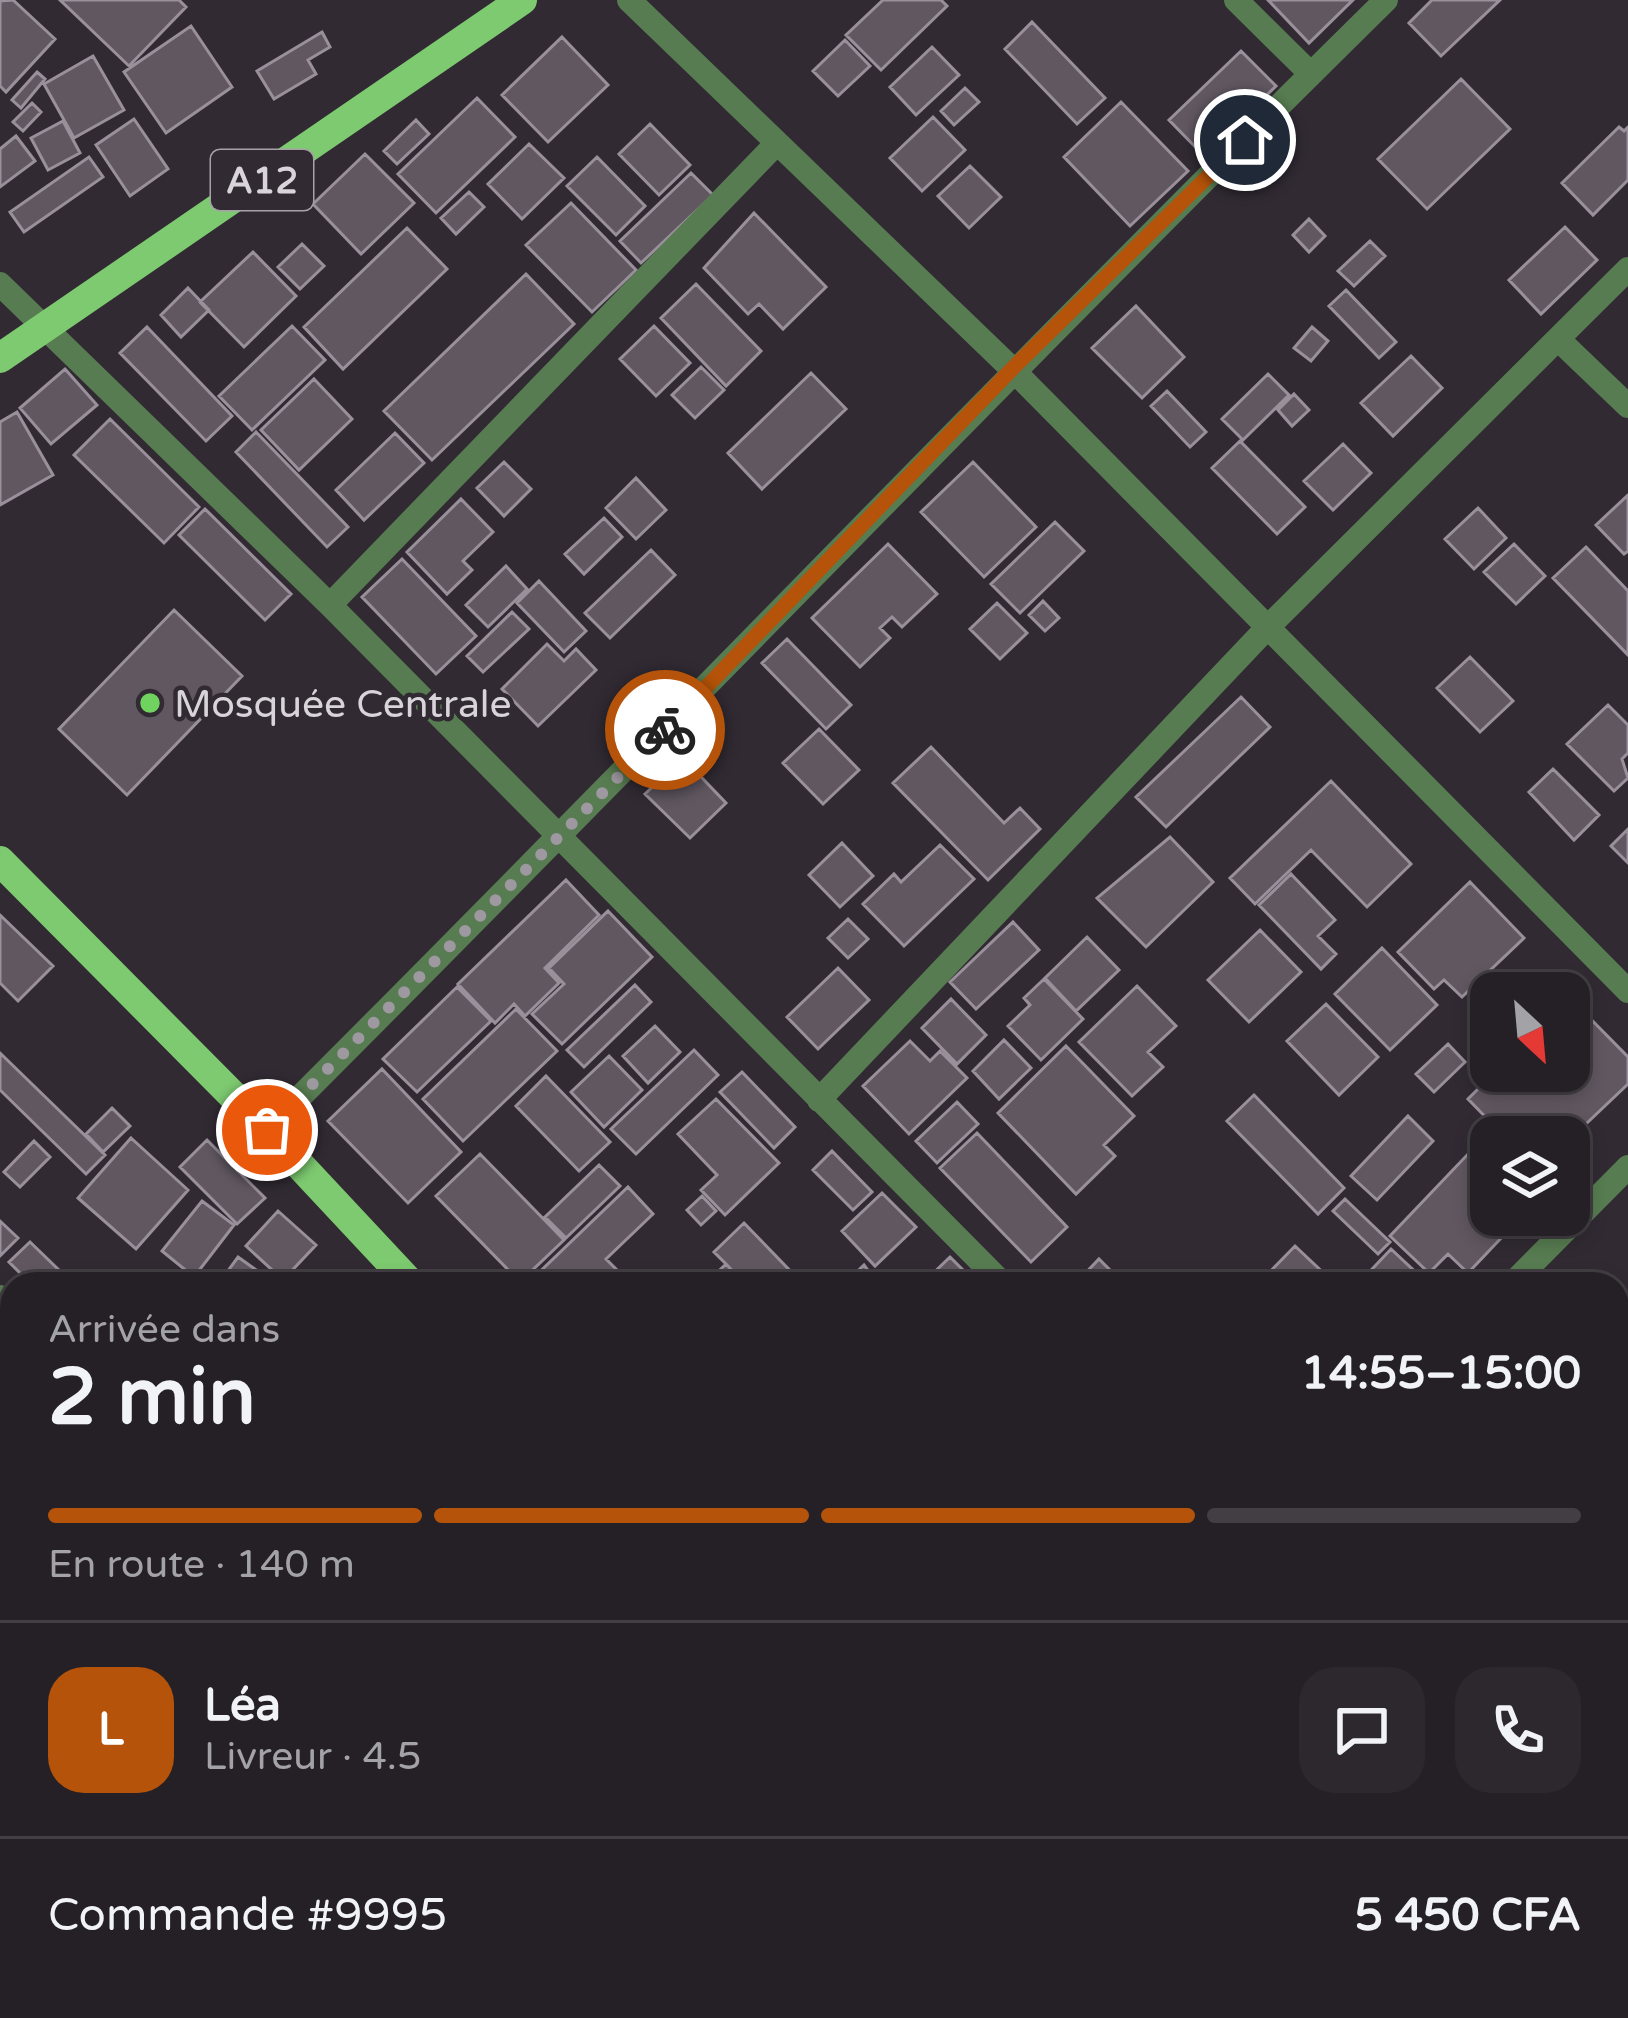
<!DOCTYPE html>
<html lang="fr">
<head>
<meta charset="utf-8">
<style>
  body { margin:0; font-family:"Varela Round",sans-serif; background:#2d282e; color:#f1f3f6; height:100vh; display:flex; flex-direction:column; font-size:45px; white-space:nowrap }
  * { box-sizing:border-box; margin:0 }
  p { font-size:39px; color:#a3a3a7 }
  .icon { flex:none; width:66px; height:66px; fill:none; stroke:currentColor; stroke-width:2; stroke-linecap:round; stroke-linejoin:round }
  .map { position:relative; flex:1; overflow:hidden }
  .details { position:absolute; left:0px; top:1272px; width:1629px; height:747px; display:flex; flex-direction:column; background:#252026; border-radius:36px 36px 0 0; box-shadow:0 6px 18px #0003,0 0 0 3px #423e43 }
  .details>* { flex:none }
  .needle { width:78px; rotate:154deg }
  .buttons { position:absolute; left:1470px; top:972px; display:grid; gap:24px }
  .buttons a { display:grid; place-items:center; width:120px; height:120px; border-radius:24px; background:#252026; box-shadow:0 6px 18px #0003,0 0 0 3px #423e43; font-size:60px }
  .pin { position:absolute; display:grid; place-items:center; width:102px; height:102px; color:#fff; margin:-51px; border:6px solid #fff; border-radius:50%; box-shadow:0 3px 12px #0007 }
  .courier { position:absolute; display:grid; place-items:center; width:120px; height:120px; margin:-60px; border:9px solid #b45309; border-radius:50%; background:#fff; color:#222; box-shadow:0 3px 15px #0007 }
  .head em { font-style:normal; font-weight:700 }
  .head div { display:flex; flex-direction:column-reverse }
  .head { display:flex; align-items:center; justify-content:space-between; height:204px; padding:0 48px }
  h1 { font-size:78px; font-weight:700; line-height:90px }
  .bar { display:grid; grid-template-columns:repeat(4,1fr); gap:18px 12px; align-content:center; height:144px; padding:0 48px }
  .bar i { height:15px; border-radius:9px; background:#423e43 }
  .bar .current { background:#b45309 }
  .bar p { grid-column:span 4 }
  .line { display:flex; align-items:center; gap:30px; padding:0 48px; border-top:3px solid #423e43 }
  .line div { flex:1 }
  .round { display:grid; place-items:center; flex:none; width:126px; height:126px; border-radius:36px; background:#2d282e }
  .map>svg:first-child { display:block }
</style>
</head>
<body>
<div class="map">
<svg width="1628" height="2018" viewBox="0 0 1628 2018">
  <rect width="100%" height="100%" fill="#312a33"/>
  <path fill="#605761" stroke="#99909b" stroke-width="3" d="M13 0 55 39 6 92 0 86V1Z
    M60 0H179L186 7 129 66Z
    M883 0H941L947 6 881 70 846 35Z
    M1268 0H1353L1309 43Z
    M1432 0H1500L1441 56 1409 23Z
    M1032 22 1105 98 1077 124 1005 49Z
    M191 26 232 87 166 133 124 72Z
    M322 32 330 47 308 60 316 74 274 99 257 71Z
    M562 37 608 85 548 142 502 95Z
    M845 40 870 66 838 96 813 71Z
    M932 47 959 75 916 115 890 87Z
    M1241 51 1276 86 1204 156 1169 120Z
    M93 56 124 110 74 138 44 84Z
    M37 72 45 79 21 108 12 100Z
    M1461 79 1510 129 1427 209 1378 159Z
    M965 88 979 102 954 125 941 111Z
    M477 98 515 137 436 213 398 174Z
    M1121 102 1188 171 1130 226 1064 157Z
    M32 103 41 112 23 131 13 122Z
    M933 117 965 150 922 191 890 158Z
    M134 119 168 169 130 196 96 145Z
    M416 120 429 134 397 164 384 151Z
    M63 121 80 153 48 170 31 138Z
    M650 124 690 165 659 195 619 154Z
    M1619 127 1624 131 1628 127V180L1593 215 1562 183Z
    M16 136 35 161 0 187V149Z
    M529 144 564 178 522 219 488 184Z
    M365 154 414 203 361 254 313 204Z
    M89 157 103 177 24 232 10 212Z
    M597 157 645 206 616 235 567 186Z
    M970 166 1001 197 969 228 938 196Z
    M691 173 713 195 641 263 620 241Z
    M469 192 484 207 456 234 441 218Z
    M571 203 636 270 592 312 526 245Z
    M754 213 826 287 783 329 759 304 748 314 704 268Z
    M1309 219 1325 236 1309 252 1293 235Z
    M1565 227 1597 260 1541 314 1509 280Z
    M407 228 447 269 343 369 304 327Z
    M1370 241 1385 256 1354 286 1338 271Z
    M302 244 324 266 300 289 278 267Z
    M253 252 296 296 244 347 200 302Z
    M526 274 574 324 432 460 384 411Z
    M696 284 761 351 726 386 661 318Z
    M188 288 209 310 181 337 161 315Z
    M1346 290 1396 342 1379 358 1329 306Z
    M1136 306 1184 357 1142 398 1092 348Z
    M292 326 325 360 252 430 219 396Z
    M654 326 690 363 656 396 620 359Z
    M147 327 232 416 206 441 120 353Z
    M1312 327 1328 341 1311 361 1294 348Z
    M1411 356 1442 388 1393 436 1361 403Z
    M701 367 724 390 695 418 672 395Z
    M65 369 97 405 51 444 20 408Z
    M811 373 846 409 762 489 728 453Z
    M1268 374 1289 395 1243 440 1222 419Z
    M314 379 352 419 299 470 261 430Z
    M1167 391 1206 432 1190 447 1151 406Z
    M1294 394 1309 410 1292 426 1278 410Z
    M17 412 53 475 0 505V422Z
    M110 419 199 507 164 543 74 455Z
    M256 432 348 527 327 547 236 452Z
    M395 433 424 463 364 520 336 490Z
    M1240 441 1305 507 1277 534 1212 468Z
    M1343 444 1371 473 1333 510 1304 481Z
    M504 462 531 489 504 516 477 488Z
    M973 462 1036 527 984 577 921 512Z
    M636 478 666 510 636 539 606 508Z
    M1628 495V551L1624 554 1596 525Z
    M461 499 493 532 463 561 472 570 447 594 407 552Z
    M1478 508 1506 538 1474 569 1445 539Z
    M205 509 291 594 265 620 179 535Z
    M604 518 622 537 584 574 565 554Z
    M1055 522 1084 551 1020 613 991 584Z
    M888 544 937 594 902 627 892 617 880 628 890 638 860 667 812 618Z
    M1514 544 1545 576 1516 604 1484 572Z
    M1586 547 1628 591V655L1553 578Z
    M651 550 675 575 610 638 585 613Z
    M402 559 476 636 436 674 362 597Z
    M506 566 527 589 488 627 466 605Z
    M539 581 586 631 564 652 517 603Z
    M1043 601 1059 618 1045 631 1029 615Z
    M997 603 1027 633 1000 659 970 629Z
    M174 610 242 676 127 795 59 729Z
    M512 612 529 629 483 672 467 656Z
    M787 639 851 705 826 729 762 663Z
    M547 644 564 661 576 649 596 670 538 726 502 689Z
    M1470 657 1513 701 1480 732 1437 688Z
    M1241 697 1270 727 1166 827 1136 797Z
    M1608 705 1628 725V753L1622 759 1628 778 1614 791 1567 744Z
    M819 729 859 770 823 804 783 763Z
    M931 747 1004 823 1020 808 1040 829 988 880 893 783Z
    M683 758 726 803 690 838 645 794Z
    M1553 769 1599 815 1574 840 1529 792Z
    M1331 781 1411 864 1367 907 1311 850 1255 904 1230 878Z
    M1628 829V863L1611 846Z
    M1170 837 1213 882 1146 947 1097 898Z
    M842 843 873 876 840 907 809 875Z
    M940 845 974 879 904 946 863 904 894 874 901 882Z
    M1291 874 1335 920 1318 936 1336 954 1321 969 1259 905Z
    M566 880 599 915 545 968 559 983 525 1016 514 1004 495 1023 458 984Z
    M1470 882 1524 938 1462 997 1444 980 1434 989 1398 952Z
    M608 911 652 957 562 1044 532 1014 564 984 549 968Z
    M0 915 53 966 18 1001 0 983Z
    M848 919 868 939 848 958 828 938Z
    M1013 922 1039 950 976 1009 950 982Z
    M1260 930 1301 972 1249 1022 1208 980Z
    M1087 937 1119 970 1076 1011 1045 978Z
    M1382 948 1437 1005 1390 1050 1335 994Z
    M838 968 869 1000 818 1049 787 1017Z
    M1044 979 1083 1019 1041 1060 1008 1026 1030 1005 1024 998Z
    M635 985 651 1002 584 1067 567 1050Z
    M1137 986 1176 1026 1148 1052 1163 1067 1132 1096 1079 1042Z
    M457 987 491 1021 417 1092 383 1059Z
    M951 999 986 1035 957 1064 922 1028Z
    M1571 999 1628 1057V1084L1569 1140 1505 1137 1468 1099 1496 1071H1569Z
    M1326 1004 1378 1057 1339 1095 1287 1041Z
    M516 1009 557 1051 463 1141 423 1099Z
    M655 1026 680 1052 648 1083 623 1056Z
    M1004 1040 1031 1068 999 1099 973 1071Z
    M910 1041 930 1061 940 1051 967 1078 909 1134 863 1086Z
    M1448 1044 1465 1062 1434 1092 1416 1074Z
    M1066 1046 1134 1116 1104 1145 1115 1156 1076 1194 998 1113Z
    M694 1050 718 1075 636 1154 611 1129Z
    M0 1053 105 1155 86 1174 0 1090Z
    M609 1056 642 1090 604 1127 571 1092Z
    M382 1069 461 1152 408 1203 328 1121Z
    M742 1072 795 1127 774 1148 720 1092Z
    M546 1076 610 1142 579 1171 516 1106Z
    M1254 1095 1344 1188 1318 1214 1227 1121Z
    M716 1099 779 1163 725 1215 701 1190 717 1175 678 1134Z
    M957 1102 978 1124 937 1163 916 1141Z
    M112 1108 130 1126 103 1152 86 1134Z
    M1408 1116 1433 1141 1377 1200 1351 1176Z
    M977 1133 1067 1227 1031 1262 940 1168Z
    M131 1138 188 1190 136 1249 78 1198Z
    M207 1140 265 1198 237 1224 180 1167Z
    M34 1141 50 1157 20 1187 4 1172Z
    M832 1151 872 1192 853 1210 813 1170Z
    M1469 1153 1491 1174V1215H1523L1468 1273 1448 1254 1429 1273 1390 1236Z
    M480 1154 564 1240 520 1282 436 1196Z
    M599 1165 620 1186 566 1238 545 1217Z
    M628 1187 653 1214 606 1259 631 1284H527Z
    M882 1193 916 1227 875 1266 842 1231Z
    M702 1196 716 1211 701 1225 687 1210Z
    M1345 1199 1390 1242 1378 1254 1333 1211Z
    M202 1201 234 1225 194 1277 162 1251Z
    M278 1211 316 1245 283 1280 246 1246Z
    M0 1221 18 1238 0 1256Z
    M744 1223 803 1284H745L726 1264 714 1252Z
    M30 1242 60 1271 47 1284H31L9 1262Z
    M1295 1246 1331 1280 1258 1284Z
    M1391 1249 1423 1279 1418 1284H1358Z
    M238 1257 266 1277 261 1284H230L222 1279Z
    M950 1257 977 1284H922Z
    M1099 1259 1124 1284H1075Z
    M726 1264 745 1284H705Z
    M864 1265 878 1284H844Z
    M7 1347 12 1352V1435L0 1423V1355Z
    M1628 1411V1460L1627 1462 1617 1453V1422Z
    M12 1475V1517L0 1505V1487Z
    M1625 1484 1628 1516 1621 1524 1617 1492Z
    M5 1529 12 1536V1588L0 1576V1534Z
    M12 1609V1655L0 1667V1621Z
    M1628 1625V1685L1617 1674V1637Z
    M0 1681 12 1692V1706L0 1718Z
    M0 1791 12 1802V1827L2 1838Z
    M12 1926V1988L0 1999V1938Z
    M290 2007H364L352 2018H285L282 2015Z
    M449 2007H485L473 2018H458Z
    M497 2007H582L571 2018H492L489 2015Z
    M1031 2007H1089L1100 2018H1043Z
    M1267 2007H1312L1314 2009 1305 2018H1273Z"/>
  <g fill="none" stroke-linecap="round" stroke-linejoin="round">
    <path stroke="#577c51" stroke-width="24" d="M629 0 1012 369 1628 991
      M1236 0 1311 74
      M0 284 330 605 1003 1284
      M1559 340 1628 406
      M330 605 776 144
      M819 1100 1266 629 1628 269
      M267 1130C643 755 1008 372 1386 0
      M0 1297 12 1309
      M0 1759 12 1747
      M1617 1893 1628 1904
      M690 2007 700 2018
      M246 2018 257 2007"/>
    <path stroke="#577c51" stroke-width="24" d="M1512 1284 1628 1167
      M789 2018 800 2007"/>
    <path stroke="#7dca70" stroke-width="30" d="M0 358 522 0
      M0 861 267 1130 411 1284
      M1143 2007 1155 2018"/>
  </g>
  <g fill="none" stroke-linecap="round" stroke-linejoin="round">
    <path stroke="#9e98a0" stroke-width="12" stroke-dasharray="0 21.6" d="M267 1130 665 730"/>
    <path stroke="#b45309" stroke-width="15" d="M665 730 1012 369 1245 140"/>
  </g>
  <circle fill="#70d35f" stroke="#312a33" stroke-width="4.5" cx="150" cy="703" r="12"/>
  <g text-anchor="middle" stroke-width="9" stroke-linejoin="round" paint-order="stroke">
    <rect fill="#312a33" stroke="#a7a1a8" stroke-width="3" x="211" y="150" width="102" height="60" rx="9"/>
    <g font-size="36" font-weight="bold" fill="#d9d4da">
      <text x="262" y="193">A12</text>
    </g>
    <g font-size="39" fill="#d9d4da" stroke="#312a33" text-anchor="start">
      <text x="174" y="717">Mosquée Centrale</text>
    </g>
  </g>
</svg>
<div class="buttons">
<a><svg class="needle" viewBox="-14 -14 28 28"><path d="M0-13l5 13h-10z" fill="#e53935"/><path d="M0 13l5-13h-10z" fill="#a3a3a7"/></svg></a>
<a><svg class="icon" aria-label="layers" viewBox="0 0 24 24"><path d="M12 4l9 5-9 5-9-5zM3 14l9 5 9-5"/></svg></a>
</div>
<div class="pin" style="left:267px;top:1130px;background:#ea580c"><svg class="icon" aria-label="bag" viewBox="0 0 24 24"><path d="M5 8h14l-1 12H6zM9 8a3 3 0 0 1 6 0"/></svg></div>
<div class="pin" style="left:1245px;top:140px;background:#1f2937"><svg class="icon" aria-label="home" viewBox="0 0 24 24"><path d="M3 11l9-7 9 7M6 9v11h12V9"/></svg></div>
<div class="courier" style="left:665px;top:730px"><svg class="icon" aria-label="bike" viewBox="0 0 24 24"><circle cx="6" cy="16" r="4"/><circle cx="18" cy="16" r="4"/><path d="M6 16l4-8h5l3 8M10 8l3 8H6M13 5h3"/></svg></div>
<section class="details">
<div class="head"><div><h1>2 min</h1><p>Arrivée dans</p></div><em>14:55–15:00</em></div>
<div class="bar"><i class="current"></i><i class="current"></i><i class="current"></i><i></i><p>En route · 140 m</p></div>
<div class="line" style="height:216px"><b class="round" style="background:#b45309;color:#fff">L</b><div><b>Léa</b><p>Livreur · 4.5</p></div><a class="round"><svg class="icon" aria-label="chat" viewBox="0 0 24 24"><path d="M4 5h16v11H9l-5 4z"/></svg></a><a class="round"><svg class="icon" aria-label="phone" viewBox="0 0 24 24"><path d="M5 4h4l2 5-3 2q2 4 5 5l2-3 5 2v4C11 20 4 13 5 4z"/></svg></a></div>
<div class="line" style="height:156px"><div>Commande #9995</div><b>5 450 CFA</b></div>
</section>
</div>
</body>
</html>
